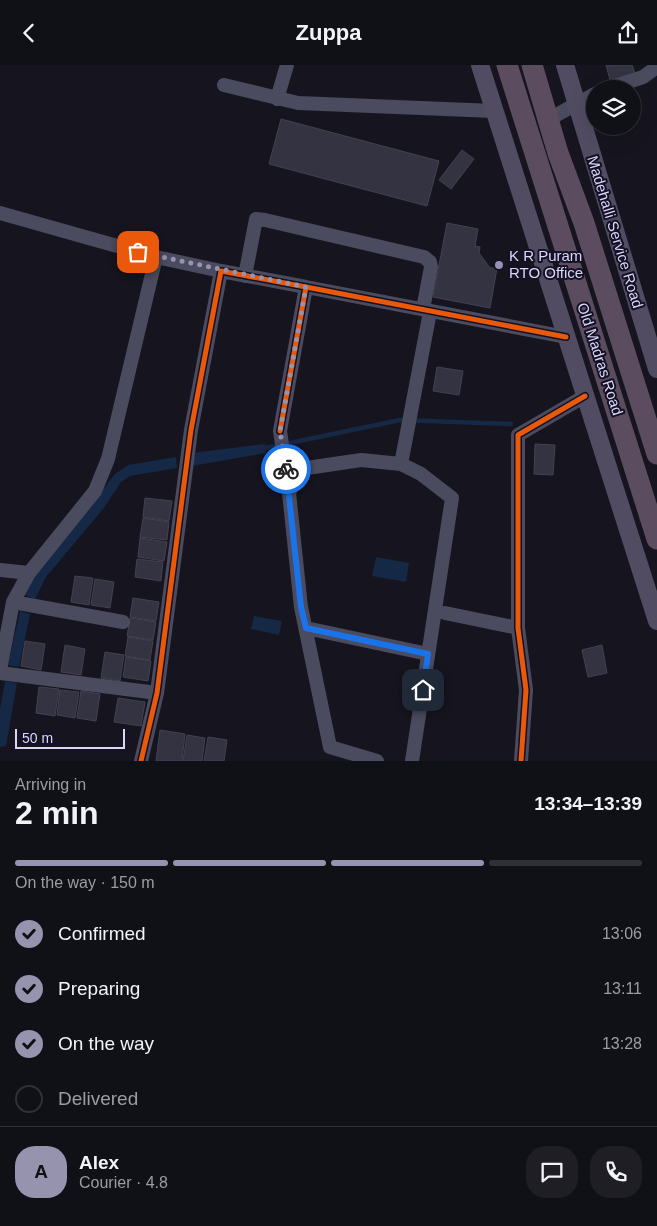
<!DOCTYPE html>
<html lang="en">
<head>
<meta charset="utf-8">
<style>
  body { margin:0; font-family:Helvetica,sans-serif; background:#1e1e24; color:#f1f3f6; height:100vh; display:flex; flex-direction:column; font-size:19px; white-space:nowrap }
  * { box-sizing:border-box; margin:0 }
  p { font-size:16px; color:#9c9da1 }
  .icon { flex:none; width:28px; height:28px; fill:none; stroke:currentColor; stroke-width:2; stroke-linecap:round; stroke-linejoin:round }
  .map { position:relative; height:696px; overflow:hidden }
  .sheet { display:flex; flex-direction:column; background:#101017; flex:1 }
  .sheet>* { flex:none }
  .controls { position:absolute; left:586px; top:15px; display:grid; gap:10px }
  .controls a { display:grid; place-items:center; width:55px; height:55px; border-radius:50%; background:#101017; box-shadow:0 5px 20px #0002,0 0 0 1px #303036; font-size:25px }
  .scale { position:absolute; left:15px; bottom:12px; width:110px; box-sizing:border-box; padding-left:5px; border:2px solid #dad7fb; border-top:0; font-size:14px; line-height:18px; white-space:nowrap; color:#dad7fb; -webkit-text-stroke:4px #131123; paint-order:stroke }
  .pin { position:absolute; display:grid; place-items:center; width:42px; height:42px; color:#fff; margin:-21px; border-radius:10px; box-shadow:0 2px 8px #0006 }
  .courier { position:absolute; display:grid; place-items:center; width:50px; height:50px; margin:-25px; border:4px solid #1a73e8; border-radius:50%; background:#fff; color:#222; box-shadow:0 1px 6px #0007 }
  .head em { font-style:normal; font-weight:700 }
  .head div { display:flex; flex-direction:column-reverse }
  .head { display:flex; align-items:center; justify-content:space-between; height:85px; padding:0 15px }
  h1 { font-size:32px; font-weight:700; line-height:38px }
  .bar { display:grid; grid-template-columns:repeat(4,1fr); gap:8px 5px; align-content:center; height:60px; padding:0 15px }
  .bar i { height:6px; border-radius:4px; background:#303036 }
  .bar .current { background:#9593ae }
  .bar p { grid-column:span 4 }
  .line { display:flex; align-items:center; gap:12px; padding:0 15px; border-top:1px solid #303036 }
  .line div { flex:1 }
  .round { display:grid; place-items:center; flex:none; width:52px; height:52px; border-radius:20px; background:#1e1e24 }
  ol { padding:0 15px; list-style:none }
  li { display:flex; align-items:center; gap:15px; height:55px }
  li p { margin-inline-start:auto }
  li .icon { padding:5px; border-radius:50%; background:#9593ae; color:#111; stroke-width:4 }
  li:last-child { color:#9c9da1 }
  li i { width:28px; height:28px; border:2px solid #303036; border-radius:50% }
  header { display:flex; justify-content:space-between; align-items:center; height:65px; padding:0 15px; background:#101017; font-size:22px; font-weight:700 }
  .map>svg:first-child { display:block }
</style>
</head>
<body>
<header><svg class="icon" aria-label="back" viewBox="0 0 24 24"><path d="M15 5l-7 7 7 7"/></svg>Zuppa<svg class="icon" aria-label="share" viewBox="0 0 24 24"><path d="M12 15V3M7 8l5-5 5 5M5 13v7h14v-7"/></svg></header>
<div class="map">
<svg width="657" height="696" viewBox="0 0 657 696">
  <rect width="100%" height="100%" fill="#16151f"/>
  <path fill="#152845" d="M265 379 266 388 192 401V388Z
    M176 392 177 403 130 411 121 417 103 444 46 512 35 534 25 530 32 515 115 409 128 400Z
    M376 492 409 498 406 517 372 511Z
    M20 546 30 549 19 602 8 600Z
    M254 551 282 556 279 570 251 564Z
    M5 616 17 618 6 681 0 682V644Z"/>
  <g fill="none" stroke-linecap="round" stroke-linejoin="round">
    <path stroke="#152845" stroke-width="4.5" d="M261 384 400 355 511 359"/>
  </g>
  <path fill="#343341" stroke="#434152" d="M606 0H632L635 8 610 15Z
    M281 54 439 96 427 141 269 99Z
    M462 85 474 94 451 124 439 115Z
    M447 158 478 164 475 181 480 182 479 188 490 203H497L490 243 433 232Z
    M437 302 463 306 459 330 433 326Z
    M535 379 555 380 553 410 534 409Z
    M145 433 172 436 169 456 143 452Z
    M143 453 169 457 167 475 140 472Z
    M140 473 167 477 164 496 138 492Z
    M137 494 163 497 161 516 135 512Z
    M75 511 93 513 89 540 71 537Z
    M95 514 114 517 110 543 91 540Z
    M133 533 159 537 156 556 130 552Z
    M130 553 156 557 153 575 127 571Z
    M128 572 153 576 150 595 125 591Z
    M25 576 45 579 41 605 21 601Z
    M65 580 85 584 81 610 61 607Z
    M602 580 607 608 588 612 582 585Z
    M105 587 124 590 120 616 101 613Z
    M126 592 151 596 148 616 123 612Z
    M39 622 59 624 55 651 36 648Z
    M60 625 79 627 75 653 57 650Z
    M81 626 100 629 96 656 77 653Z
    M118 633 145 637 141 661 114 657Z
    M160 665 185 669 182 696H156Z
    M187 670 205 673 202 696H183Z
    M208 672 227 675 224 696H204Z"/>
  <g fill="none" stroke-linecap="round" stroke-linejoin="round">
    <path stroke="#4b4b5f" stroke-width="14" d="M224 20 298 38 494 46
      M607 24 643 12 657 2
      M277 34 287 0
      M549 54 595 29
      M0 148 156 192
      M245 211 256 154 265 155 424 192 430 197 431 202 423 244
      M401 399 421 409 452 433 412 696
      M289 426 280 366 306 222 566 272
      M0 505 29 508
      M13 537 123 557
      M445 548 518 563
      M306 563 428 589
      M0 605 13 537 29 508 95 426 108 394 156 192 221 206
      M0 608 157 628
      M141 696 157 628 191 365 221 206 306 222
      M377 696 330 682 301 542 289 428 294 416 307 403 361 395 401 399 430 247
      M521 696 526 625 518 563V370L585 331"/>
    <path stroke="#524c63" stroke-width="18" d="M480 0 657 556
      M565 0 657 304"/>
    <path stroke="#5c4c60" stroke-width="21" d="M507 0 657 474
      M532 0 558 88 584 158 657 389"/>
    <g stroke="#131123" stroke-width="8">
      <path id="cycleway" d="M280 366 306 222 566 272
        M141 696 157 628 191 365 221 206 306 222
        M521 696 526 625 518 563V370L585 331"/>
    </g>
    <use href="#cycleway" stroke="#e8590c" stroke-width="5"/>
  </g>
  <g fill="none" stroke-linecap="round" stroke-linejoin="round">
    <path stroke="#9593ae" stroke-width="5" stroke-dasharray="0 9" d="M138 187 306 222 280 366 286 404"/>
    <path stroke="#1a73e8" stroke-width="6" d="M286 404 301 542 306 563 428 589 423 625"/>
  </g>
  <circle fill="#9593ae" stroke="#131123" stroke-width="2" cx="499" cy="200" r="5"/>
  <g text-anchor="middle" stroke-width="4" stroke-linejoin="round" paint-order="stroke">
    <g font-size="15" fill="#dad7fb" stroke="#131123">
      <text transform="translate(615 167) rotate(73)" y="5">Madehalli Service Road</text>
      <text transform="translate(600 294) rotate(72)" y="5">Old Madras Road</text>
    </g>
    <g font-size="15" fill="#dad7fb" stroke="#131123" text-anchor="start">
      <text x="509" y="196">K R Puram<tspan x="509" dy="17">RTO Office</tspan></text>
    </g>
  </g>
</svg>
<div class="controls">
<a><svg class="icon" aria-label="layers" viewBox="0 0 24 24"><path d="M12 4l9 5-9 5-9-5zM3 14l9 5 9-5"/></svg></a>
</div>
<div class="scale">50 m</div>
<div class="pin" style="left:138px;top:187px;background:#ea580c"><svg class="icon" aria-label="bag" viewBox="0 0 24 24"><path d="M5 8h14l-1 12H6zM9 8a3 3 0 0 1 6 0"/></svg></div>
<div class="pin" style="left:423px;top:625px;background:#1f2937"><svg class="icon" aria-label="home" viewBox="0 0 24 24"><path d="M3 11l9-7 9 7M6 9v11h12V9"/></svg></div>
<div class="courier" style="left:286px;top:404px"><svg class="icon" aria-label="bike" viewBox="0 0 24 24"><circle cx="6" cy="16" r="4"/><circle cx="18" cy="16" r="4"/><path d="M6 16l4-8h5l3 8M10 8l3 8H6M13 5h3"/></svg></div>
</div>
<section class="sheet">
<div class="head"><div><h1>2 min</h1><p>Arriving in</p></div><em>13:34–13:39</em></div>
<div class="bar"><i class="current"></i><i class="current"></i><i class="current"></i><i></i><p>On the way · 150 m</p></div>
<ol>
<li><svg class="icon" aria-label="check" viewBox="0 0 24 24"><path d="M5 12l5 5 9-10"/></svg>Confirmed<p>13:06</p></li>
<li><svg class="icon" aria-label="check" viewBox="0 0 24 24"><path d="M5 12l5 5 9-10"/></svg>Preparing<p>13:11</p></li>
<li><svg class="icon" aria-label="check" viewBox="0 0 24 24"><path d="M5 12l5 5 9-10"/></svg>On the way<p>13:28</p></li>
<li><i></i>Delivered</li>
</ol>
<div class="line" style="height:90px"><b class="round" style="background:#9593ae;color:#111">A</b><div><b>Alex</b><p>Courier · 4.8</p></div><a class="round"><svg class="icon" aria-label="chat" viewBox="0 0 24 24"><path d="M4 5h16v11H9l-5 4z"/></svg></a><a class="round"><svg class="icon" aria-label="phone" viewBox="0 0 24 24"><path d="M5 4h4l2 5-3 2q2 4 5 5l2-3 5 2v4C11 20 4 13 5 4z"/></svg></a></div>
</section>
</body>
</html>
